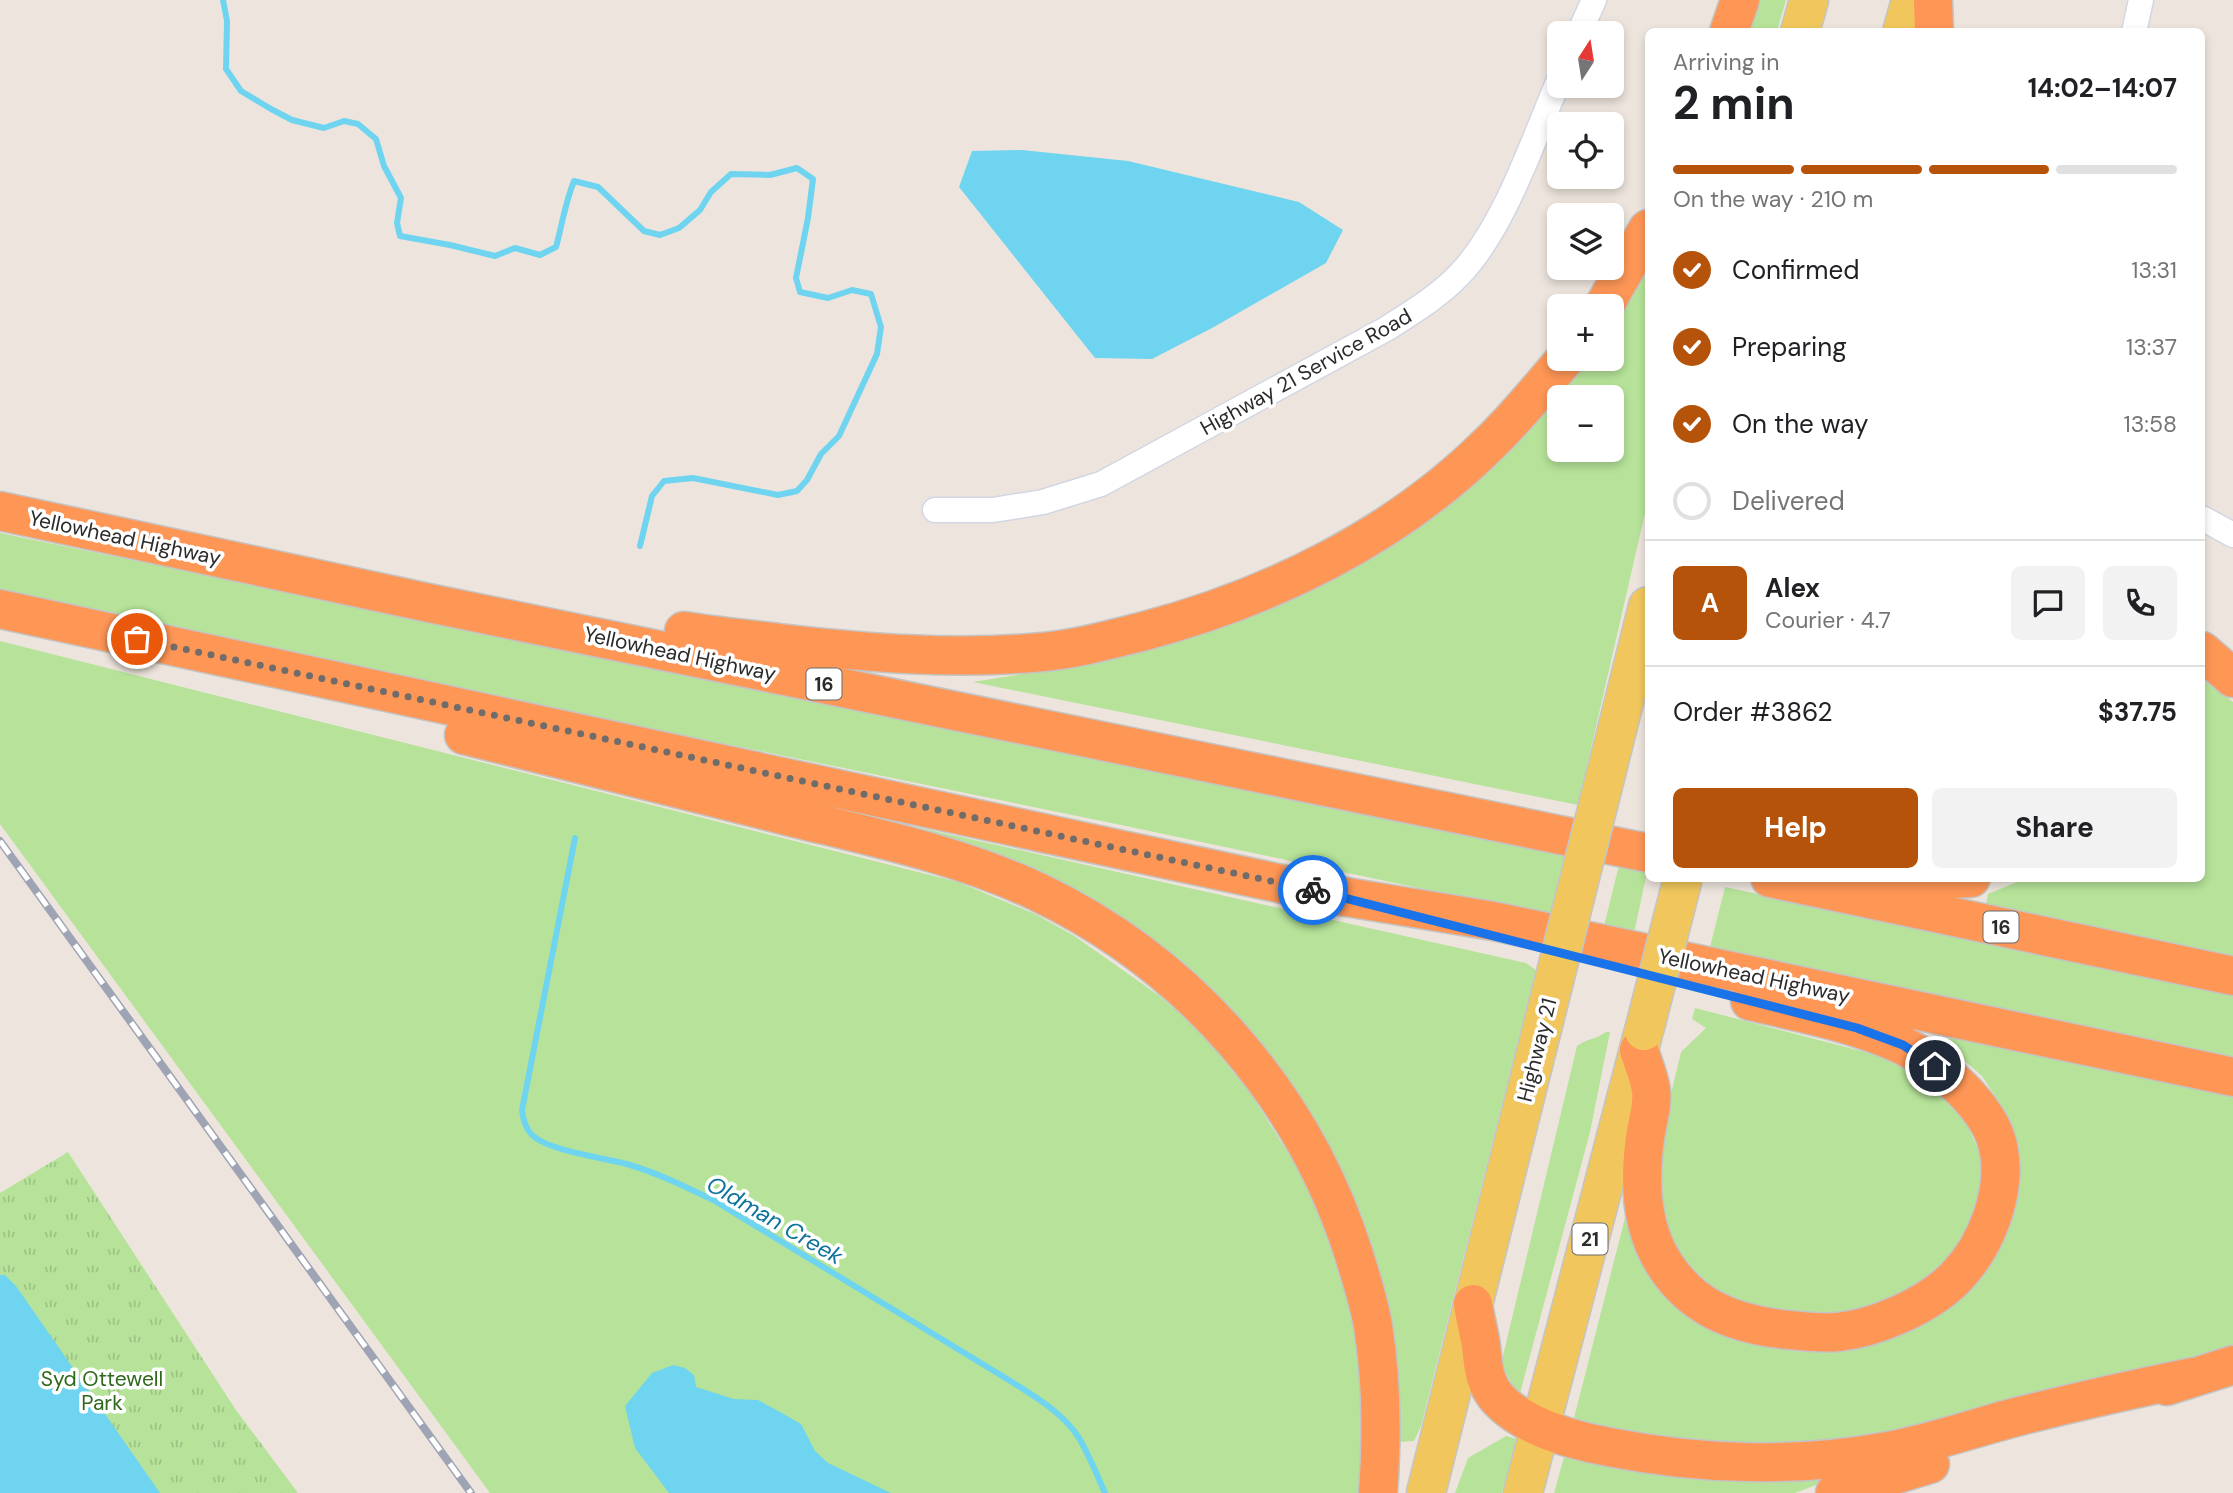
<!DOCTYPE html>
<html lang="en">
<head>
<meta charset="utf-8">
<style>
  body { margin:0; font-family:"DM Sans",sans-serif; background:#f2f2f2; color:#202124; height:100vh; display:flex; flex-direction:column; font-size:26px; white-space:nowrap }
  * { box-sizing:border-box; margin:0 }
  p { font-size:23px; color:#757577 }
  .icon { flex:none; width:38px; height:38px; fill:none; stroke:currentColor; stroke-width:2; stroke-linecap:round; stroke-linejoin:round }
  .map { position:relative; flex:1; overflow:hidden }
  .details { position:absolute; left:1645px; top:28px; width:560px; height:854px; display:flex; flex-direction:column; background:#fff; border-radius:10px; box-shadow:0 4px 10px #0003 }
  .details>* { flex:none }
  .needle { width:46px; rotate:12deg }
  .tools { position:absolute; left:1547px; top:21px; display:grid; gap:14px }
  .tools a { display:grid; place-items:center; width:77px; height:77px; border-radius:10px; background:#fff; box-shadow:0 4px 10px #0003; font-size:35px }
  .pin { position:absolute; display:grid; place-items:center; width:60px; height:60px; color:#fff; margin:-30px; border:4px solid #fff; border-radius:50%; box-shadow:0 2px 7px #0007 }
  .courier { position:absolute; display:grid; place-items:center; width:70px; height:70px; margin:-35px; border:5px solid #1a73e8; border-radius:50%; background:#fff; color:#222; box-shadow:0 2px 9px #0007 }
  .headline em { font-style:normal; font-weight:700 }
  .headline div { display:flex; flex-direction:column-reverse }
  .headline { display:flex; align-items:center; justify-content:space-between; height:119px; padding:0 28px }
  h1 { font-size:46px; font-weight:700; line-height:52px }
  .bar { display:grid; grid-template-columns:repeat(4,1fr); gap:10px 7px; align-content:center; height:84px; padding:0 28px }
  .bar i { height:9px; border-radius:5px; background:#e0e0e0 }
  .bar .on { background:#b45309 }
  .bar p { grid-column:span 4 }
  .line { display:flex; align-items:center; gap:18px; padding:0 28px; border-top:2px solid #e0e0e0 }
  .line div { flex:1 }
  .round { display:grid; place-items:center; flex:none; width:74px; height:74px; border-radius:10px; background:#f2f2f2 }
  ol { padding:0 28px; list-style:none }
  li { display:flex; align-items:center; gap:21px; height:77px }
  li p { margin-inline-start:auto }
  li .icon { padding:7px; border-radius:50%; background:#b45309; color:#fff; stroke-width:4 }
  li:last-child { color:#757577 }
  li i { width:38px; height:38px; border:4px solid #e0e0e0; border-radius:50% }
  .cta { display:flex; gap:14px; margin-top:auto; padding:14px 28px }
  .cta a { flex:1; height:80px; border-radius:10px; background:#b45309; color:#fff; font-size:28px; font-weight:700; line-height:80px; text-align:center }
  .cta a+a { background:#f2f2f2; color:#202124 }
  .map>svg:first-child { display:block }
</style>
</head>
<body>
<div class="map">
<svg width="2233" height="1493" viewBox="0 0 2233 1493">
  <defs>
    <pattern id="park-tufts" width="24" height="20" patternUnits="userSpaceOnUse" patternTransform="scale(1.75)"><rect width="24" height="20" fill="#b6e399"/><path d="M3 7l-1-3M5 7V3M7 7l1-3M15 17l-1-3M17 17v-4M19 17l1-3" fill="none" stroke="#9dc384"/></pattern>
  </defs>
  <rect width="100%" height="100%" fill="#ede5dd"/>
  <path fill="#b6e399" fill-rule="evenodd" d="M1758 0H1786L1777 31 1747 32Z
    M1648 266V500L1578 805 973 682 1084 664 1174 639 1537 417 1586 359H1612V322ZM1559 397H1612V450H1559Z
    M0 533 1566 854 1551 916 1126 826 0 595Z
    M0 641 958 882 1035 914 1073 935 1161 997 1201 1032 1251 1094 1293 1161 1319 1214 1352 1314 1364 1388V1493H490L0 824Z
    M2202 677 2233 702V956L1986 905 1988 894 2024 879 2202 878Z
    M799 801 1526 963 1536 970 1421 1426 1414 1441 1399 1442 1382 1308 1199 986Z
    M1620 861 1648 868 1634 933 1604 926Z
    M1725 887 2233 996V1058L1710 947Z
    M1695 1008 1896 1060 1926 1076 1962 1115 1979 1151 1989 1190 1969 1244 1893 1305 1797 1323 1711 1290 1670 1246 1656 1200 1662 1131 1681 1052 1706 1028 1692 1019Z
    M1606 1032H1610L1590 1132 1519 1397 1501 1364 1577 1046C1586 1039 1597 1039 1606 1032Z
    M1953 1038 2233 1096V1349L1876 1439 1716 1451 1573 1422 1626 1214 1722 1334 1749 1344 1801 1352 1834 1350 1943 1311 1961 1298 1979 1282 1990 1265 2005 1235 2015 1202 2005 1116 1999 1102 1982 1076 1952 1050 1948 1039Z
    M1506 1436 1517 1439 1502 1493H1455L1468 1458Z
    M1568 1454 1684 1478 1768 1480 1834 1476 1824 1482 1795 1493H1554L1564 1457Z"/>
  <path fill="url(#park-tufts)" d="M68 1152 236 1410 298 1493H0V1193Z"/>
  <path fill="#6fd4ef" d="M1022 150 1128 161 1299 202 1343 230 1326 263 1212 328 1152 359 1095 358 959 187 972 151Z
    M0 1275H5L16 1286 160 1493H0Z
    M673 1365 685 1368 694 1375 696 1387 734 1399 758 1400 780 1412 801 1424 815 1451 828 1463 891 1493H669L635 1448 625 1406 652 1373Z"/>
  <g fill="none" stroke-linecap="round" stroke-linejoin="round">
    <path stroke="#6fd4ef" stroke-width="6" d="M223 0 227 21 226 69 241 91 271 109 292 120 324 128 344 121 358 124 376 139 384 166 401 198 397 223 400 236 450 245 495 256 515 248 540 255 556 247C562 225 565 203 574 181L598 187 644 231 660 235 679 228 700 210 711 192 731 174 770 175 797 168 813 179 808 218 796 278 800 292 828 298 852 290 871 294 881 327 877 354 839 436 821 454 807 480 797 491 778 495 693 478 664 481 652 496 640 546
      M575 838 522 1110C523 1119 525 1128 532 1135 548 1151 606 1158 630 1165 660 1174 688 1188 715 1201L1012 1382C1036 1397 1064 1414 1079 1438 1089 1455 1097 1475 1105 1493"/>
    <g stroke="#d2d6e3" stroke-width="27">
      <path id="minor" d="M2134 32 2141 0
        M1579 33 1594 0
        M935 510H993L1043 502 1101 484 1386 329C1411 313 1438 297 1459 275 1504 229 1533 140 1559 80
        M2202 518 2233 535"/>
    </g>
    <g stroke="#c4c4c4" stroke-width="41">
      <path id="primary" d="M1800 32 1809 0
        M1902 32 1911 0
        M1618 726 1648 606
        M1426 1493 1548 1005
        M1523 1493 1643 1034"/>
    </g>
    <g stroke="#c4c4c4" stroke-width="41">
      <path id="motorway" d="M1933 0 1934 32
        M1729 32 1740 0
        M1604 306 1648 229
        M0 511 429 603 1648 853
        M0 609 1127 851 1334 895 1493 921 2233 1077
        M684 631C715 636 747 639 779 643 866 653 955 660 1043 652 1076 649 1109 640 1141 632 1270 598 1396 537 1491 442 1518 416 1541 387 1565 359
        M2202 651 2233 678
        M464 735C575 762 685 790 795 818 877 838 962 856 1038 892 1189 964 1304 1096 1354 1255 1361 1278 1369 1302 1373 1326 1382 1381 1382 1438 1378 1493
        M1770 878 2233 976
        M1900 878 1914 881 1971 878
        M1639 1050C1643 1063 1649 1077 1651 1090 1653 1105 1647 1123 1645 1138 1639 1181 1640 1227 1665 1265 1692 1307 1732 1323 1780 1329 1799 1331 1819 1334 1838 1332 1877 1328 1929 1305 1956 1277 1987 1245 2008 1190 1998 1146 1989 1106 1937 1062 1902 1045 1855 1023 1801 1013 1750 1001
        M1473 1304C1475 1318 1479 1332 1481 1346 1483 1366 1484 1384 1499 1400 1526 1428 1572 1440 1609 1447 1700 1465 1798 1468 1888 1451 1931 1443 1974 1428 2016 1417 2075 1402 2133 1389 2192 1377
        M2167 1386 2233 1365
        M1835 1493 1930 1464"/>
    </g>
    <use href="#minor" stroke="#fff" stroke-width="24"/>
    <use href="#primary" stroke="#f1c75d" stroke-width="38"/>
    <use href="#motorway" stroke="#fe9656" stroke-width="38"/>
    <g stroke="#9fa4b5" stroke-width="8">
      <path id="rail" d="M0 841 471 1493"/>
    </g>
    <use href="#rail" stroke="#fff" stroke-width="5" stroke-dasharray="16" stroke-linecap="butt"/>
    <g stroke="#c4c4c4" stroke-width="41" stroke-linecap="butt">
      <path id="primary-bridge" d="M1548 1005 1618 726
        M1644 1031 1683 878"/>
    </g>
    <use href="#primary-bridge" stroke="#f1c75d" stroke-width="38"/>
  </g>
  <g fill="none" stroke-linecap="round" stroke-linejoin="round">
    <path stroke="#6f6c69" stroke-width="7" stroke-dasharray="0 12.6" d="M137 639 1313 890"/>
    <path stroke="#1a73e8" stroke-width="9" d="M1313 890 1857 1028 1903 1045 1935 1066"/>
  </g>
  <g text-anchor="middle" stroke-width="7" stroke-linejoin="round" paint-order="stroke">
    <g fill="#fff" stroke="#6b6b6b" stroke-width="2">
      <rect x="806.5" y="668.5" width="35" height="31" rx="5"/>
      <rect x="1983.5" y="911.5" width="35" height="31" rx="5"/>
      <rect x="1572.5" y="1223.5" width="35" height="31" rx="5"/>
    </g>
    <g font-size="19" font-weight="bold" fill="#2b2b2b">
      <text x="824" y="691">16</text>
      <text x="2001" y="934">16</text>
      <text x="1590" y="1246">21</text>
    </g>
    <g font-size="21" fill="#2b2b2b" stroke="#fff">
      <text transform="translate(1306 372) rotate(-29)" y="7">Highway 21 Service Road</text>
      <text transform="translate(125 538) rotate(12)" y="7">Yellowhead Highway</text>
      <text transform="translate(680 654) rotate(12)" y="7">Yellowhead Highway</text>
      <text transform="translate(1754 976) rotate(12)" y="7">Yellowhead Highway</text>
      <text transform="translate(1537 1050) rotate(-76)" y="7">Highway 21</text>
    </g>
    <g font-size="21" fill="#2e681a" stroke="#fff">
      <text x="102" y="1386">Syd Ottewell<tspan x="102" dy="24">Park</tspan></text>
    </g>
    <g font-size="23" font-style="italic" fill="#0d739c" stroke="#fff">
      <text transform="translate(775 1220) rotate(30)" y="8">Oldman Creek</text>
    </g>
  </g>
</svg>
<div class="tools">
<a><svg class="needle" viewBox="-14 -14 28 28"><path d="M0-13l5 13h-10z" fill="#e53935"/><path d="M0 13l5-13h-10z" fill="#757577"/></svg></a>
<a><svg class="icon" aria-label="locate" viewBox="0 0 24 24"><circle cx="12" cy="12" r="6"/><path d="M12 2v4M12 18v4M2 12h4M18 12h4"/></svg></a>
<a><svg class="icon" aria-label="layers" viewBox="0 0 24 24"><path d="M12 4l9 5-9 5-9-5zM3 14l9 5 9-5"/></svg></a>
<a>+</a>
<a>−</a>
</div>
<div class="pin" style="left:137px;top:639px;background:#ea580c"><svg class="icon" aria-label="bag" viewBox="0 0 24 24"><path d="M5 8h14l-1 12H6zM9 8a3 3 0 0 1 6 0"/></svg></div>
<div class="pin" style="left:1935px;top:1066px;background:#1f2937"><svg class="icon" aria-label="home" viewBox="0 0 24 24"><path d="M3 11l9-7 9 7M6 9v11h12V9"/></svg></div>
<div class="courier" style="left:1313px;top:890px"><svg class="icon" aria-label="bike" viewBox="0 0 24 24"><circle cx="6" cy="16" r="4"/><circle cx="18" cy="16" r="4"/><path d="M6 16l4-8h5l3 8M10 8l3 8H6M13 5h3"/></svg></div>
<section class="details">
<div class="headline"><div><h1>2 min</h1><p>Arriving in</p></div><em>14:02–14:07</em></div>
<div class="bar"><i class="on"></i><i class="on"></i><i class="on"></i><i></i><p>On the way · 210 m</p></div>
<ol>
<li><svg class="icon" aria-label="check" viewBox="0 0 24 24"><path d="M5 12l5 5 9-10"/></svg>Confirmed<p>13:31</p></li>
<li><svg class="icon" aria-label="check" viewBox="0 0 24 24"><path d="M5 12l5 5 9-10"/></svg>Preparing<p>13:37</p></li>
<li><svg class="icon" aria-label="check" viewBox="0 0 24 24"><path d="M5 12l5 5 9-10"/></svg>On the way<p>13:58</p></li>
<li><i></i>Delivered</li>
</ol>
<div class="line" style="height:126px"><b class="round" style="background:#b45309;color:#fff">A</b><div><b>Alex</b><p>Courier · 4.7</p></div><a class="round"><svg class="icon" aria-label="chat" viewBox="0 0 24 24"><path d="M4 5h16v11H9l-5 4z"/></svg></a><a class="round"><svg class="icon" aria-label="phone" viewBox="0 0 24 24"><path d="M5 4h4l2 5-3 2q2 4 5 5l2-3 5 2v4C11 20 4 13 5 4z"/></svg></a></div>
<div class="line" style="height:91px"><div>Order #3862</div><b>$37.75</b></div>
<div class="cta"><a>Help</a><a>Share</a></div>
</section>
</div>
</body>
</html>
